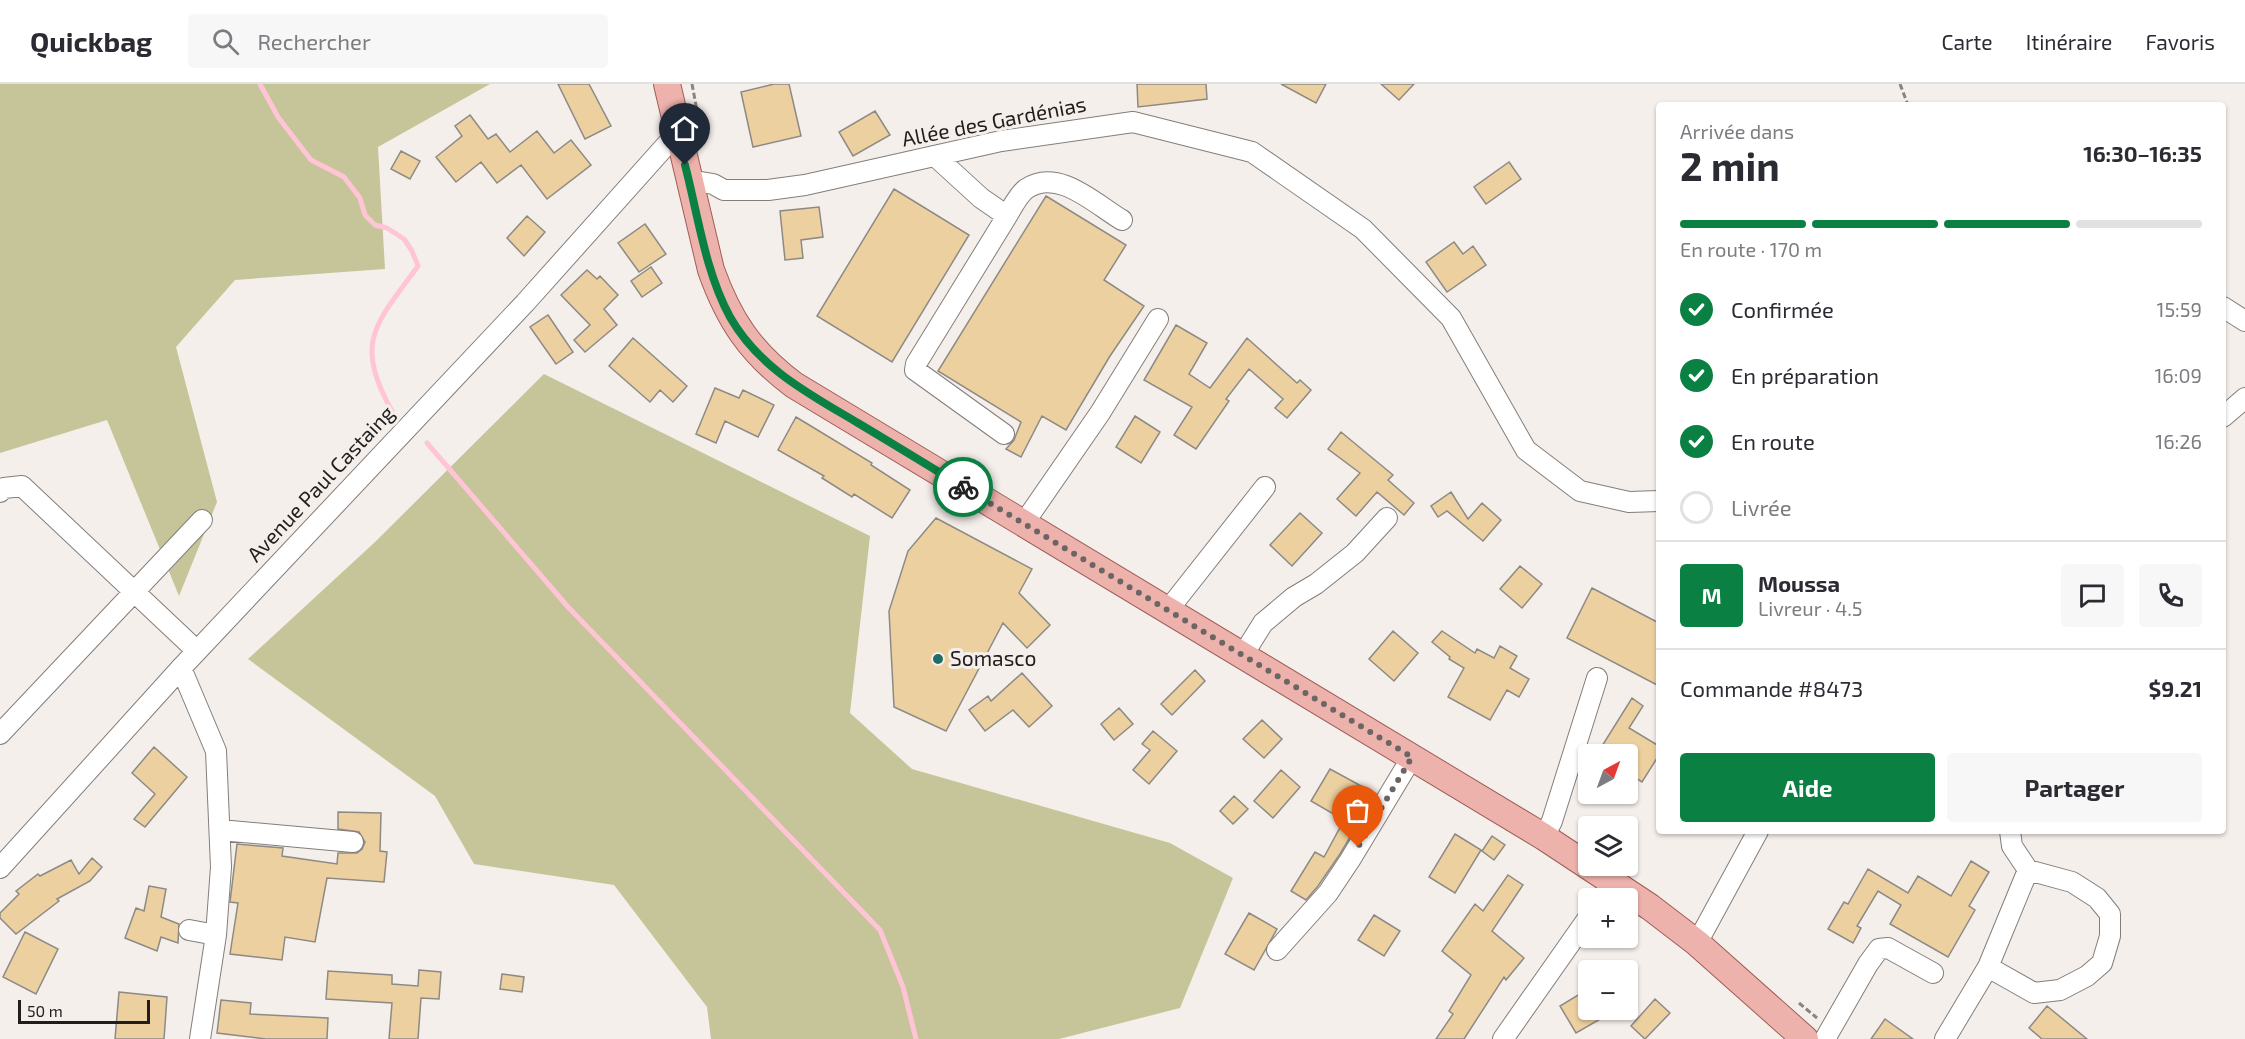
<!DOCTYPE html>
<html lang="fr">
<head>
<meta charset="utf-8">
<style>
  body { margin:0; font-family:"Exo 2",sans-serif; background:#f7f7f7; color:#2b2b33; height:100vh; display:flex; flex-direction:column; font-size:22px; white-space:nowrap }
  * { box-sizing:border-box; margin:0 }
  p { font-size:20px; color:#7c7c81 }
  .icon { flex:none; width:33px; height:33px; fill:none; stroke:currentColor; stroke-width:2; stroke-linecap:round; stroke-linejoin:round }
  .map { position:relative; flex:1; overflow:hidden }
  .side { position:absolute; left:1656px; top:18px; width:570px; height:732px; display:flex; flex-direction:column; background:#fff; border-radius:6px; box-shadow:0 2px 4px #0004 }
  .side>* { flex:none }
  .needle { width:39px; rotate:41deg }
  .fabs { position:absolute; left:1578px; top:660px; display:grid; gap:12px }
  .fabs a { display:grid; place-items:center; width:60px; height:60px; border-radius:6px; background:#fff; box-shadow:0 2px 4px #0004; font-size:30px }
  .scale { position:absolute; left:18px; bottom:15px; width:132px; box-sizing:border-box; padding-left:6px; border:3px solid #201d1c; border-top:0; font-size:16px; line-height:21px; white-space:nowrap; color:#201d1c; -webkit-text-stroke:4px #f5efeb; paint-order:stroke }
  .pin { position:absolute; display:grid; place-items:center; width:51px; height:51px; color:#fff; margin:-62px -26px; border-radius:50% 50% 50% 0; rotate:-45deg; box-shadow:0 0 6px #0007 }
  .pin .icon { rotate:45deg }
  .courier { position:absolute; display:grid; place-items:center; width:60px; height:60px; margin:-30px; border:4px solid #0b8043; border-radius:50%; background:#fff; color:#222; box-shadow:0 2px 8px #0007 }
  .headline em { font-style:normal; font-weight:700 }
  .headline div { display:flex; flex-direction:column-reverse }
  .headline { display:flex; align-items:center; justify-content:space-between; height:102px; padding:0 24px }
  h1 { font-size:39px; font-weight:700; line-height:45px }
  .bar { display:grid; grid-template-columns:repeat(4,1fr); gap:9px 6px; align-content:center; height:72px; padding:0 24px }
  .bar i { height:8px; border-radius:4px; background:#e1e1e2 }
  .bar .current { background:#0b8043 }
  .bar p { grid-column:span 4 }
  .line { display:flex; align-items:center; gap:15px; padding:0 24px; border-top:2px solid #e1e1e2 }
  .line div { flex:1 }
  .round { display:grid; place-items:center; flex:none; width:63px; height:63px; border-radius:6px; background:#f7f7f7 }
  ol { padding:0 24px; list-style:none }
  li { display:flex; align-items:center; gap:18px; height:66px }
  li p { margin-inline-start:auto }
  li .icon { padding:6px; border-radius:50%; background:#0b8043; color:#fff; stroke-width:4 }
  li:last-child { color:#7c7c81 }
  li i { width:33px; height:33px; border:3px solid #e1e1e2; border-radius:50% }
  .primary-button { display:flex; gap:12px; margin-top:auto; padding:12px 24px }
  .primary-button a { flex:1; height:69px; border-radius:6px; background:#0b8043; color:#fff; font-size:24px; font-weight:700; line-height:69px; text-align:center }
  .primary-button a+a { background:#f7f7f7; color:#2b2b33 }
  header { display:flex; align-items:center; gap:36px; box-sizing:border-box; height:84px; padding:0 30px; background:#fff; border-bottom:2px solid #e1e1e2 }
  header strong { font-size:28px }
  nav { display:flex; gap:33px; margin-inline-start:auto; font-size:21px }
  .search { width:420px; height:54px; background:#f7f7f7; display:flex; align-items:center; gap:15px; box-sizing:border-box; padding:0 21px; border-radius:6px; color:#7c7c81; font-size:22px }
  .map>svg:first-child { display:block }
</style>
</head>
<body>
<header>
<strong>Quickbag</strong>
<div class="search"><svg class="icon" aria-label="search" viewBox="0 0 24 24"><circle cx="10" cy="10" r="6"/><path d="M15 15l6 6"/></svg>Rechercher</div>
<nav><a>Carte</a><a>Itinéraire</a><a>Favoris</a></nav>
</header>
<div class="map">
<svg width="2245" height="955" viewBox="0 0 2245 955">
  <rect width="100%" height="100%" fill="#f5efeb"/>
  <path fill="#c6c599" d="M0 0H490L378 63 385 185 235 196 176 263 217 418 179 512 107 336 0 369Z
    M544 290 870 452 850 629 912 685 1170 759 1233 794 1180 924 1059 955H711L707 923 614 801 474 780 435 712 248 575 374 459Z"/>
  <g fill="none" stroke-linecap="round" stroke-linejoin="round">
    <path stroke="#ffc4d5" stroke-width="5" d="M260 0 278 33 311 76 344 93 360 114 365 131 375 141 387 144 404 155 412 167 418 182C376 240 353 257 392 327
      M427 359 568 523 880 846 903 903 916 955"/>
  </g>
  <path fill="#edd09f" stroke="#8d8a85" stroke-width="1.5" d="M558 0H589L611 42 585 55Z
    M774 0H789L801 52 753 63 741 8Z
    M1137 0H1206L1207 15 1138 23Z
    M1281 0H1326L1316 19Z
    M1381 0H1414L1399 16Z
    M875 27 890 51 853 72 839 48Z
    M470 31 488 55 496 50 510 68 537 47 554 69 571 56 591 81 547 115 521 81 497 99 481 78 456 98 436 73 462 52 455 42Z
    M401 67 420 77 410 95 391 85Z
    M1509 78 1521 95 1486 120 1474 103Z
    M894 105 969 151 892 278 817 232Z
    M1046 112 1126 161 1104 196 1144 222 1110 272 1066 346 1042 332 1021 373 1006 365 1014 356 1021 338 938 287Z
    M819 123 823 153 801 156 803 174 785 176 780 127Z
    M527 132 545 148 524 172 507 154Z
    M645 140 666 170 639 188 618 159Z
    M1454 158 1463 170 1473 162 1486 181 1447 208 1426 178Z
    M651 183 662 199 642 213 631 197Z
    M587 186 597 195 600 192 618 211 604 225 617 241 585 268 574 256 590 241 561 211Z
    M548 231 573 268 556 280 530 243Z
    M1176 241 1207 259 1189 290 1210 304 1247 254 1297 299 1300 296 1311 306 1287 334 1275 324 1283 315 1249 285 1226 315 1229 317 1196 365 1174 351 1192 323 1144 296Z
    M633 254 687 302 673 318 660 306 650 318 609 282Z
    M715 304 739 314 743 306 774 321 758 353 725 337 716 359 696 350Z
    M1135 332 1160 348 1141 379 1116 363Z
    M796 333 872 379 871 381 910 406 892 434 854 410 852 413 822 394 824 392 778 366Z
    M1341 348 1393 391 1388 396 1414 419 1404 431 1377 408 1356 432 1337 415 1360 389 1328 365Z
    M1451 408 1468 435 1482 419 1501 436 1483 457 1447 427 1438 433 1431 422Z
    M1300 429 1322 449 1292 482 1270 461Z
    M936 434 1032 485 1019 509 1050 541 1027 564 1003 539 946 647 894 623 889 527 908 467Z
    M1520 482 1542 500 1522 524 1500 505Z
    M1592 504 1659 539V602L1567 554Z
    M1393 547 1418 569 1394 597 1369 575Z
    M1442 547 1475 569 1477 565 1494 574 1500 562 1517 572 1510 584 1529 595 1519 613 1507 606 1490 636 1448 613 1464 584 1449 575 1450 573 1432 558Z
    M1195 586 1205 597 1172 631 1161 620Z
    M1022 589 1052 622 1029 643 1013 626 985 647 969 626 988 612 991 617Z
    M1632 614 1643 622 1629 644 1659 662V671L1642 698 1628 689V670H1597Z
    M1119 624 1133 640 1114 656 1101 640Z
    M1262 636 1282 655 1264 674 1243 655Z
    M1153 647 1177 667 1149 700 1133 686 1150 666 1142 660Z
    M154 663 187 693 145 743 134 735 155 710 132 689Z
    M1330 685 1376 710 1340 770 1318 802 1306 816 1291 807 1315 768 1324 773 1344 736 1311 717Z
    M1281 686 1300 703 1273 734 1254 717Z
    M1234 712 1248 725 1233 740 1220 727Z
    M338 728 381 729 380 767 387 768 384 798 327 794 315 858 285 853 282 876 230 870 238 819 230 818 237 760 283 764 282 772 337 780 338 769H357L362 765 365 758 359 748 338 745Z
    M1455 750 1481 766 1455 809 1429 793Z
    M1492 752 1505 761 1494 776 1482 767Z
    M92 774 102 783 90 797 57 815 59 817 16 850 0 834V829L19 810 16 807 38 790 40 792 71 776 79 790Z
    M1971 777 1989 788 1969 822 1975 826 1948 873 1890 840 1901 821 1878 807 1857 842 1861 844 1853 859 1828 845 1844 818 1848 820 1868 785 1908 809 1918 792 1951 812Z
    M1508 791 1523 801 1492 847 1524 874 1506 896 1504 893 1464 955H1436L1453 930 1449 927 1471 891 1442 867 1475 820 1483 827Z
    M149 802 166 805 161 833 179 840 178 859 161 853 157 867 125 854 136 824 144 827Z
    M1249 829 1277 845 1254 886 1225 870Z
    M1374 831 1400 847 1384 872 1358 856Z
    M25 848 58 865 36 910 3 893Z
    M419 886 441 888 439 915 421 914 418 955H389L392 919 326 915 328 887 392 891V900L418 902Z
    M502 890 524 893 522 908 500 905Z
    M1588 905V926H1616L1576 949 1560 922Z
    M119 908 167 913 164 955H115Z
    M1655 915 1670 929 1645 955 1631 942Z
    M221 916 251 919 250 930 328 934 327 955H266L217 949Z
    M2047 922 2087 955H2042L2029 944Z
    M1885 935 1913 955H1871Z"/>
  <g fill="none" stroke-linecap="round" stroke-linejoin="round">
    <g stroke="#847e7b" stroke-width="22">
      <path id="minor" d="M935 72 981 114 1007 132 916 280 915 286 1004 350
        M689 96 713 100 724 106H768L805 101 1001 57 1133 38 1252 68 1363 145 1451 234 1526 366 1580 407 1629 418 1659 417
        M1007 132C1012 124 1018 111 1026 105 1058 83 1095 120 1122 136
        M2223 223 2245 237
        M2223 333 2245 314
        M0 408 4 404 22 402 197 567
        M1024 439 1100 329 1158 235
        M1168 526 1265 403
        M1243 571 1263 539 1294 513 1316 500 1355 469 1387 434
        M181 584 216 667 221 783 216 851 200 955
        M0 650 202 436
        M220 746 353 758
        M1544 753 1552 737 1597 594
        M0 784 181 584 525 219 677 49
        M1602 814 1614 798
        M189 846 216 851
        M1697 859 1758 747
        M1277 866 1328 809 1350 776 1412 673
        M1988 883 2034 909 2060 906 2087 892 2102 879 2110 852V830L2097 814 2072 798 2028 786
        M1503 955 1588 834
        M1825 955 1868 880 1879 865 1888 864 1933 889
        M1945 955 1988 883 2028 786 2012 762 2010 747"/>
    </g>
    <g stroke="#9f5d56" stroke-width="28">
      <path id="major" d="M667 0 711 186C729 236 750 268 794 301L1544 753 1650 823 1697 859 1805 955"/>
    </g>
    <path stroke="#888481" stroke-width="3" stroke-dasharray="6 3" stroke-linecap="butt" d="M692 0 698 32
      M1900 0 1908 21
      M1799 919 1817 934"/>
    <use href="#minor" stroke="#fff" stroke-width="20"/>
    <use href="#major" stroke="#eeb2ad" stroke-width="26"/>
  </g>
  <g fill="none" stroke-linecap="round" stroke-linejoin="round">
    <path stroke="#6b6664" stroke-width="6" stroke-dasharray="0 10.8" d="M963 403 1412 673 1358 763"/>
    <path stroke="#0b8043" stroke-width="8" d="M685 81C698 131 705 187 730 233 759 284 809 310 858 339 893 360 928 381 963 403"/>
  </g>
  <circle fill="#226c67" stroke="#f5efeb" stroke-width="2" cx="938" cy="575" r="6"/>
  <g text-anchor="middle" stroke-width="6" stroke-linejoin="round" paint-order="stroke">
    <g font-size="21" fill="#201d1c" stroke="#f5efeb">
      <text transform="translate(994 38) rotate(-11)" y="7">Allée des Gardénias</text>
      <text transform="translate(321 400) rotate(-47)" y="7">Avenue Paul Castaing</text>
    </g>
    <g font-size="21" fill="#201d1c" stroke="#f5efeb" text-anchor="start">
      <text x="950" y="582">Somasco</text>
    </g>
  </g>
</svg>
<div class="fabs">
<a><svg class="needle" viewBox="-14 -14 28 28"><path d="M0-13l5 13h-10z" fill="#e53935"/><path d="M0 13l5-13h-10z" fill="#7c7c81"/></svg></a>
<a><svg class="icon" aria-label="layers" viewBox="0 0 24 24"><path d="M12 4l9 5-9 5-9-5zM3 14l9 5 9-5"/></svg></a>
<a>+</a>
<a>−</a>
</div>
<div class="scale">50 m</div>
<div class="pin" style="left:1358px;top:763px;background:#ea580c"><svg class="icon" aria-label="bag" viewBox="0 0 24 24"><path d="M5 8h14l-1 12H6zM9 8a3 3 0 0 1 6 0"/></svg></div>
<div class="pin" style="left:685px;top:81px;background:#1f2937"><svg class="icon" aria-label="home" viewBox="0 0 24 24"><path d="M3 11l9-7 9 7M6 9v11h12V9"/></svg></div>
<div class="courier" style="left:963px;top:403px"><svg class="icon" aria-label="bike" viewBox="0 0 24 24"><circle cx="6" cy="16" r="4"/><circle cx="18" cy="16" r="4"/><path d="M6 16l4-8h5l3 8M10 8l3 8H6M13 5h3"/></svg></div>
<section class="side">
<div class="headline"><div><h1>2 min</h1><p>Arrivée dans</p></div><em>16:30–16:35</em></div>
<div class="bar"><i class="current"></i><i class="current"></i><i class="current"></i><i></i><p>En route · 170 m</p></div>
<ol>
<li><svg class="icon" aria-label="check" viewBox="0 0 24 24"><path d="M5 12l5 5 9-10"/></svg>Confirmée<p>15:59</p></li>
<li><svg class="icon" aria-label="check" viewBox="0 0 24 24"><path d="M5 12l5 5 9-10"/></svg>En préparation<p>16:09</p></li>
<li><svg class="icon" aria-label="check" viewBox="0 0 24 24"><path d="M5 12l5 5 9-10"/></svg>En route<p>16:26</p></li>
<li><i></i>Livrée</li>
</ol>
<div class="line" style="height:108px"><b class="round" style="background:#0b8043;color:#fff">M</b><div><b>Moussa</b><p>Livreur · 4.5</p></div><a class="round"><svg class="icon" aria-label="chat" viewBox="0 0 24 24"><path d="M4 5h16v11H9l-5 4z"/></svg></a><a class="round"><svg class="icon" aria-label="phone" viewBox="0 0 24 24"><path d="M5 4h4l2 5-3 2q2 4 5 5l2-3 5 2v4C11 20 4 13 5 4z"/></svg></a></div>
<div class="line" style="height:78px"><div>Commande #8473</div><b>$9.21</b></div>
<div class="primary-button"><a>Aide</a><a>Partager</a></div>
</section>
</div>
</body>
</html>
